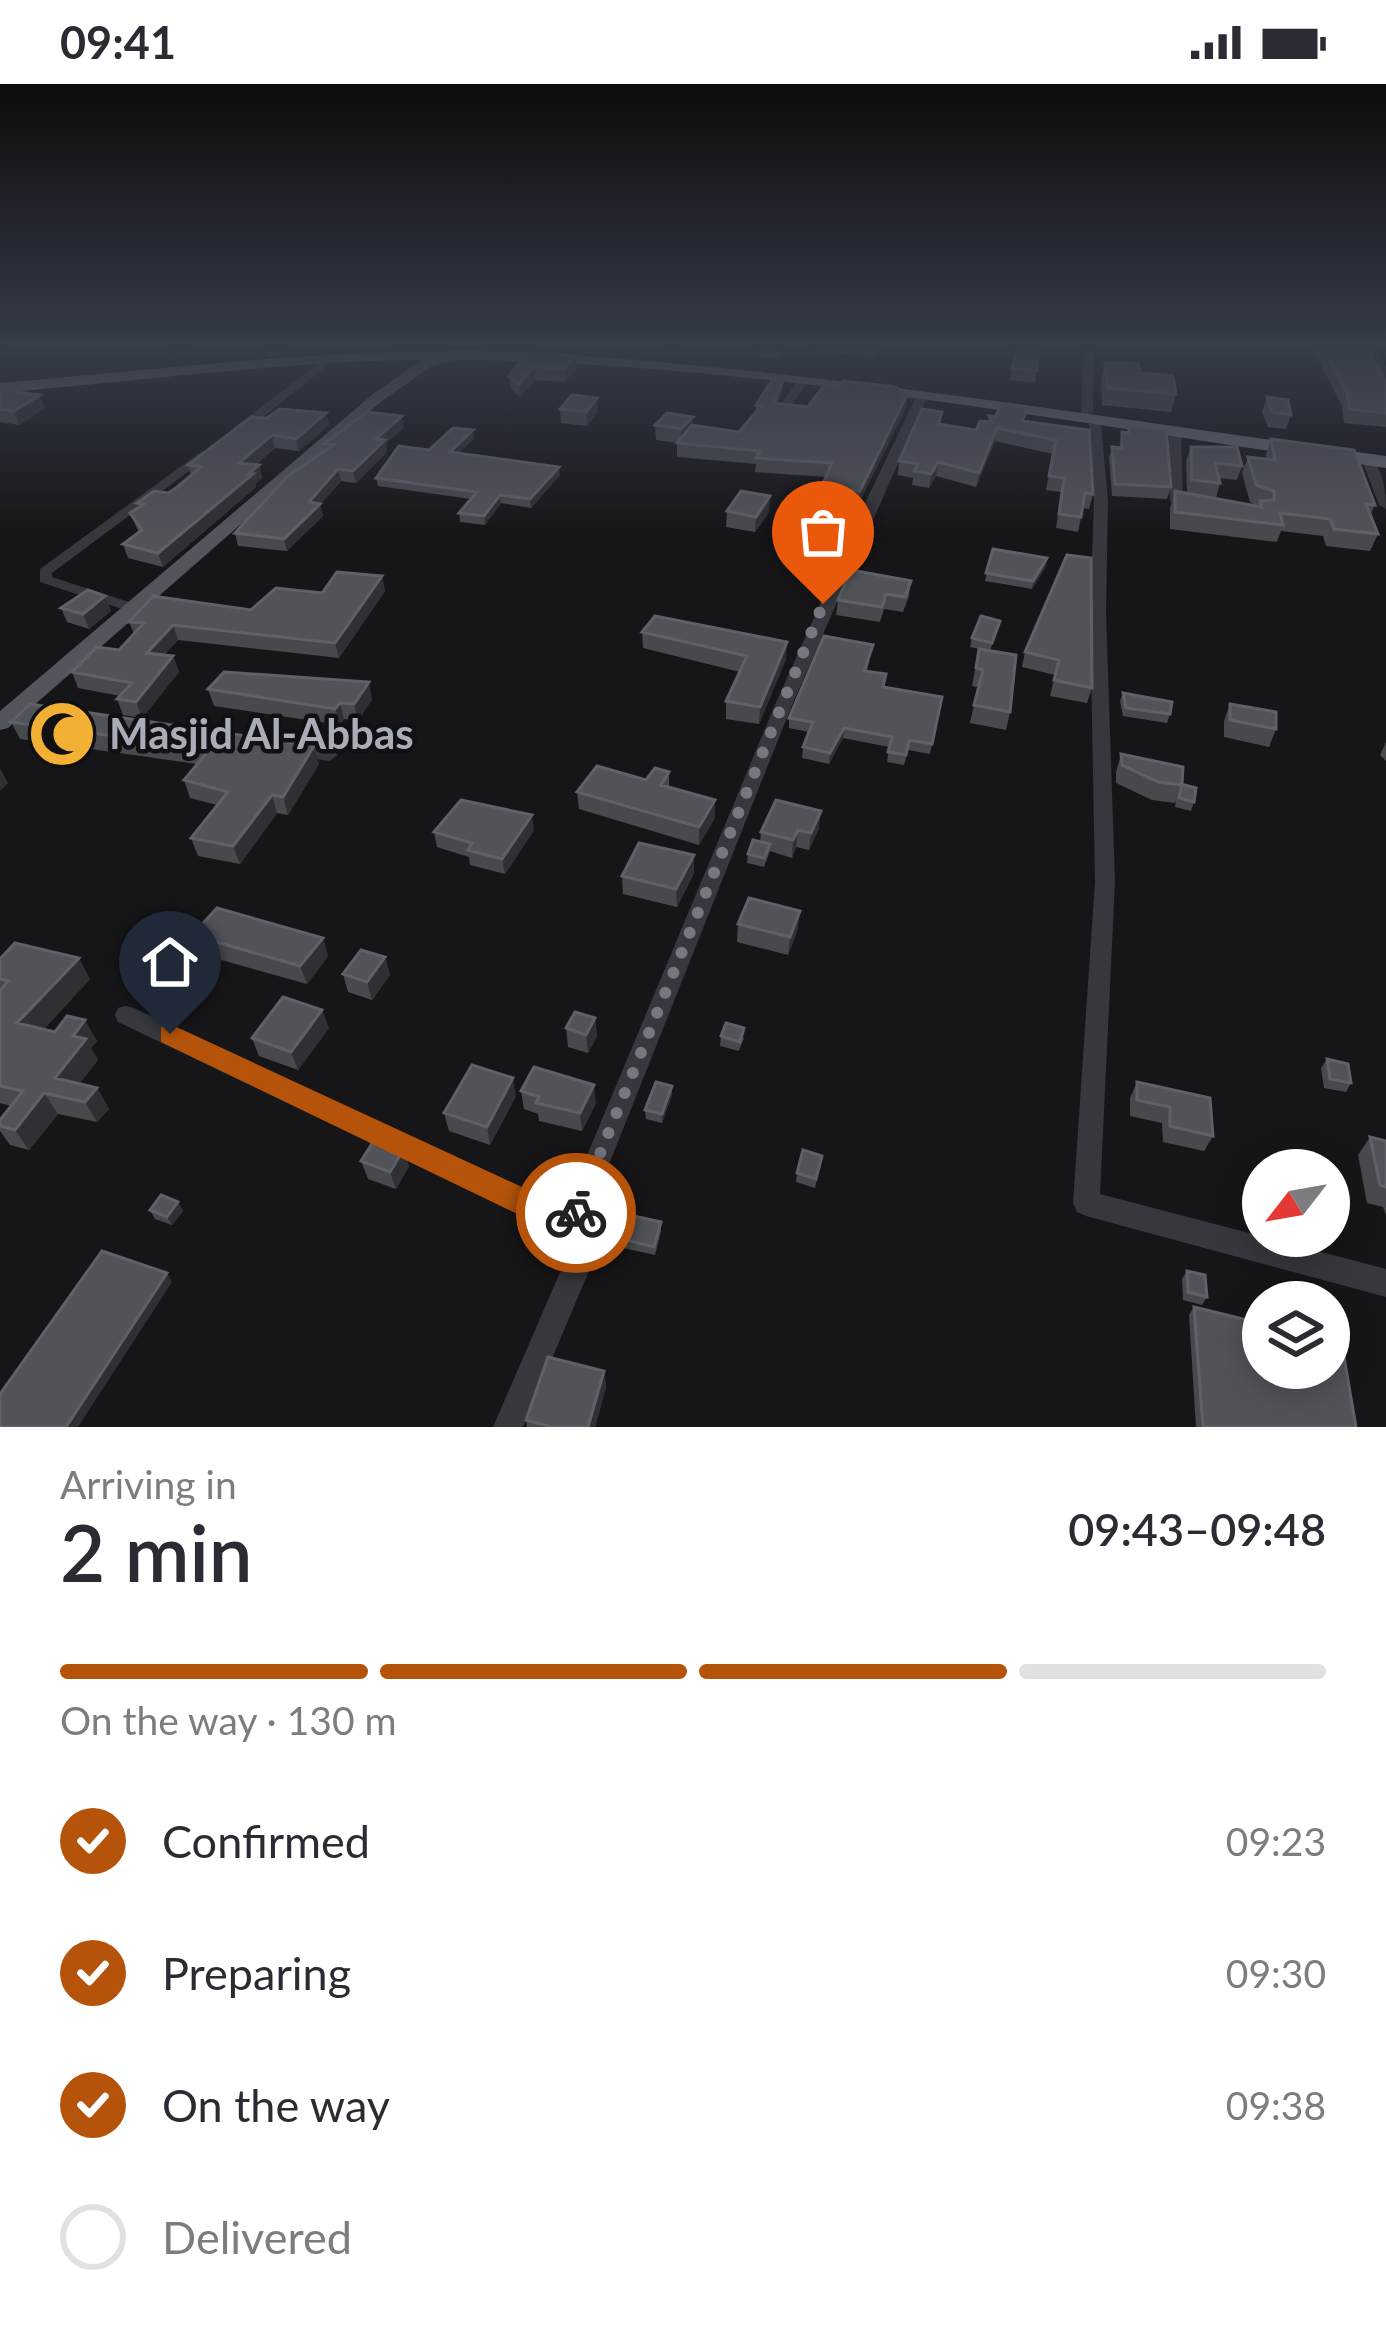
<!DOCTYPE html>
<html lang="en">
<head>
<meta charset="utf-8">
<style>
  body { margin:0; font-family:Lato,sans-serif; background:#f2f2f3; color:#2b2b33; height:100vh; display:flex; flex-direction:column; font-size:45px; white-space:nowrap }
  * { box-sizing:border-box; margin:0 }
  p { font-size:39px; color:#7c7c81 }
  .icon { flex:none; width:66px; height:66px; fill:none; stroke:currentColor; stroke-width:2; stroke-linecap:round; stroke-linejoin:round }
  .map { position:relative; height:1343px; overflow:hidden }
  .side { display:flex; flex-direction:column; background:#fff; flex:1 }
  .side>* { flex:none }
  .needle { width:78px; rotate:239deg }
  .tools { position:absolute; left:1242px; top:1065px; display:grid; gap:24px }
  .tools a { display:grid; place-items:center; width:108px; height:108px; border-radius:50%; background:#fff; box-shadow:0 6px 30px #0003; font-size:60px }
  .pin { position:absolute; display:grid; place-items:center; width:102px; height:102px; color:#fff; margin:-123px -51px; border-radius:50% 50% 50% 0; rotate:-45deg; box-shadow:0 0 12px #0007 }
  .pin .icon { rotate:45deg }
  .courier { position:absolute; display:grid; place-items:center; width:120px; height:120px; margin:-60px; border:9px solid #b45309; border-radius:50%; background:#fff; color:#222; box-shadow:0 3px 15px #0007 }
  .overview em { font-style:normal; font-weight:600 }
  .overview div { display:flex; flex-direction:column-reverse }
  .overview { display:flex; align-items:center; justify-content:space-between; height:204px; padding:0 60px }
  h1 { font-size:78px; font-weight:600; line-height:90px }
  .bar { display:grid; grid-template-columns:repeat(4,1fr); gap:18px 12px; align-content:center; height:144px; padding:0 60px }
  .bar i { height:15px; border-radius:9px; background:#e1e1e2 }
  .bar .current { background:#b45309 }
  .bar p { grid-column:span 4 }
  ol { padding:0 60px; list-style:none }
  li { display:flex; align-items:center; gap:36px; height:132px }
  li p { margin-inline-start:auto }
  li .icon { padding:12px; border-radius:50%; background:#b45309; color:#fff; stroke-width:4 }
  li:last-child { color:#7c7c81 }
  li i { width:66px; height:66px; border:6px solid #e1e1e2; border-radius:50% }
  .status { display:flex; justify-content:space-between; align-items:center; height:84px; padding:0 60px; background:#fff; direction:ltr }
  .status svg { height:33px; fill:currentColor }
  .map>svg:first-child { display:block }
</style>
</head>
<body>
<div class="status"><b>09:41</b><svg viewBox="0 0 49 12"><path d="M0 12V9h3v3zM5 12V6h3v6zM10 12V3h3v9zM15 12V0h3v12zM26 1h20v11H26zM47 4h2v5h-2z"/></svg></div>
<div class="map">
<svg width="1386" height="1343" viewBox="0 0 1386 1343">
  <rect width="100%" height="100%" fill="#161618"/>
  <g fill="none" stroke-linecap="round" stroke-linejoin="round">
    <path fill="#37383d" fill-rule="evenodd" d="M280 262H292L275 273H267V269Z
      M478 262H489L484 265Z
      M1084 262H1094L1093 328 1087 331 1081 328Z
      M1364 262H1374L1386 283V296L1381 293Z
      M325 274 334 276 242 350H234V344Z
      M799 295 808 297 790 323H782L780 321Z
      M917 311 927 313 792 621 586 1138 600 1161 523 1343H493L571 1163 561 1150 118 938 115 931 118 924 126 922 134 924 565 1124 775 621 867 415Z
      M1095 335 1101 339 1108 417 1106 528 1115 798 1100 1110 1386 1185V1213L1086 1132 1077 1128 1073 1119 1095 798 1090 528 1094 417 1089 339Z
      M1175 346 1181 350 1183 414 1196 419 1189 423 1170 417 1169 350Z
      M202 367 212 370 52 489V493L138 521V527H128L40 498V485Z
      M1368 372C1383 383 1386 407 1386 425L1379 421 1362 376Z
      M294 660 329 665 338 671 329 677 288 670 285 666Z"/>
    <path fill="#53555c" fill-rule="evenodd" d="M463 266 468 267V273L432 282 383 316 8 644 0 646V627L373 310 422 276Z"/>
    <path fill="#63666e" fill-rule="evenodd" d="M482 266C786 280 1085 331 1386 372V384C1086 342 785 283 482 276 321 272 160 295 0 309V299C161 285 320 266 482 266Z"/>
  </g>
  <path fill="#47494d" d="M542 262H564L560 266 542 265Z
    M600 262H683L679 267Z
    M759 262H788L779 275 759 273Z
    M797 262H880L875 273 796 265Z
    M1018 262 1037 287 1035 299 1010 296Z
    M1311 262H1366L1386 298V343L1344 339 1342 322Z
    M527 269 576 271 577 285 565 298 535 296 520 313 511 305 509 292Z
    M1105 278 1140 289 1176 310 1171 328 1102 321 1101 294Z
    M0 306 45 324 19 341 0 338Z
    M782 310 778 320 808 323 907 311 906 324 858 421 821 416 822 402 826 393 755 388 756 380 677 373V359L656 356 655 341H693L739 348 756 328V321Z
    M1267 313 1291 331 1286 345 1268 343 1262 328Z
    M560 325 598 328 587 342 561 339Z
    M942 328 941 340 976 346 988 338 989 332 1089 346 1093 410 1089 425 1083 424 1078 448 1056 444 1061 408 1046 406 1053 370 995 357 976 403 936 392 929 404 912 401 913 394 898 391 899 377Z
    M326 329 329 341 299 367 275 364 256 380 259 381 262 394 256 399V403L163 483 128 474 123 460 139 449 130 429 139 424 137 419 168 409 191 391 188 381 267 334Z
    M1129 342 1171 403 1167 415 1112 412 1109 374 1112 363 1119 364 1122 348 1127 349Z
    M404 343 386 359 387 368 356 399 341 397 320 421 323 432 287 467 238 462 235 449 326 366 324 360Z
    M474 354 458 370 560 391 531 424 501 419 485 441 460 438 459 429 471 415 378 402 376 394 429 366Z
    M1271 355 1375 421 1370 432 1378 450 1370 467 1326 462 1323 452 1281 447 1277 458 1170 445V424L1175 407 1187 409 1186 377 1191 363 1242 382 1237 396 1219 394 1220 399 1216 414 1259 422 1250 418 1242 389 1248 373 1266 375V371Z
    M816 416V424L802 446 785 442 786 435Z
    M727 427 769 428 755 448 726 443Z
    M993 465 1046 482 1032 505 985 497Z
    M1067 471 1092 604 1087 619 1050 612 1055 591 1022 583 1025 568Z
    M382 492 385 507 339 574 178 556 164 571 173 572 179 588 142 634 123 631 117 615 120 612 78 604 72 588 119 566 134 550 129 538 251 526Z
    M911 497 909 512 903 528 884 525 880 538 836 531 838 516Z
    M105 511 111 527 89 545 67 538 61 524Z
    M1000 537 990 567 1010 628 1006 646 970 639 978 603 972 602 979 565 986 566 970 563 972 554Z
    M642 548 786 575 759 640 726 635V617L740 588 643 564Z
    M873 561 867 587 884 603 942 613 930 670 908 666 904 681 887 678 889 663 843 654 829 680 802 674 803 663 809 648 789 644V634Z
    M208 605 372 615 358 637 344 635 340 641 214 622Z
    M1123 609 1170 630 1167 639 1123 632 1120 617Z
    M1230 620 1276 645 1269 663 1224 653V637Z
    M11 638 319 680 288 731 277 729 240 780 198 772 191 754 217 721 190 714 184 696 197 680 20 655Z
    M1386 658V677L1380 671Z
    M1121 670 1182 700 1194 718 1191 727 1175 723 1176 716 1175 719 1152 716 1116 699V688Z
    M669 688V703L715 734 699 761 579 725 577 708 646 696Z
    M819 744 809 766 796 763 792 774 770 767 764 783 747 779 748 770 760 758 761 748Z
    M534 746 505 790 470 781 469 773 437 763 434 748Z
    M694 789 677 823 623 810 622 792Z
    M738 840 798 845 788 871 737 858Z
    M192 851 328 872 307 900 200 870Z
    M385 873 390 891 372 916 348 908 343 890Z
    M0 875 90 895 44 945 97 957 91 964 98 976 79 1000 97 1004 109 1025 97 1038 58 1030 29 1066 10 1061 0 1047V1036L11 1022 0 1019Z
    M595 934 597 952 588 969 568 963 566 944Z
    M329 944 298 986 259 972 252 954Z
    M721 952 744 954 739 967 720 962Z
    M1327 975 1351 999 1346 1008 1324 1004 1321 984Z
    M1137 998 1213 1052 1204 1067 1163 1058 1162 1039 1130 1032V1014Z
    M521 1007 596 1019 582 1047 539 1037 538 1030 524 1025Z
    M672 1011 662 1039 646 1035 645 1026Z
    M516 1012 490 1061 449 1047 444 1029Z
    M1370 1053 1386 1057V1131L1383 1123 1367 1119 1358 1071Z
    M822 1072 815 1104 796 1098 797 1089Z
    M361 1077 409 1082 396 1105 368 1095Z
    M178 1118 183 1127 172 1141 155 1135 150 1126Z
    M661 1138V1147L655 1171 623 1164 622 1155Z
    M1187 1187 1207 1213 1202 1221 1183 1216 1182 1195Z
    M1194 1223 1356 1343H1196L1189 1231Z
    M604 1287 606 1303 595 1343H527L526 1336Z"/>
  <path fill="#2f3033" d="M0 262H18L0 271Z
    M173 262H196L170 278 166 266Z
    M780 262H788L779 275Z
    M576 271 577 285 565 298 564 285Z
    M533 283 535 296 520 313 519 300Z
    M783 297 782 310 773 332 774 319Z
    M40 311 45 324 19 341 14 327Z
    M907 311 906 324 858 421 860 407Z
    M597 314 598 328 587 342 586 328Z
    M326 329 329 341 299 367 296 355Z
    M402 332 404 343 386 359 387 368 356 399 353 387 376 355Z
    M693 333V347L681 360V345Z
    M997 344 995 357 976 403 979 389Z
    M473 346 474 354 451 377 450 368Z
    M272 351 275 364 243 392 239 379Z
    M938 378 936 392 929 404 931 390Z
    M259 381 262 394 256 399V403L163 483 158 469Z
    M559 383 560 391 531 424 530 415Z
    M338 385 341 397 320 421 323 432 287 467 284 455 309 418Z
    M500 411 501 419 485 441 484 432Z
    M770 412 769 428 755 448 756 433Z
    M816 416V424L802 446 803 438Z
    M1047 474 1046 482 1032 505 1033 497Z
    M382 492 385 507 339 574 335 559Z
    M105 512 111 527 89 545 83 530Z
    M173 541 178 556 152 584 147 569Z
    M787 558 786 575 759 640 760 623Z
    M173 572 179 588 142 634 136 618Z
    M369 598 372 615 358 637 354 620Z
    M340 619 344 635 340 641 335 625Z
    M844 644 843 654 829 680 830 669Z
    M314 662 319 680 288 731 283 713Z
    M0 684 8 699 0 707Z
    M272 711 277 729 240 780 233 762Z
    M715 716V734L699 761V743Z
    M821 727 819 744 809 766 811 749Z
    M532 731 534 746 505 790 502 775Z
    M798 746 796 763 792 774 793 756Z
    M694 771V789L677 823 676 805Z
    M800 827 798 845 788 871 790 853Z
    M323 854 328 872 307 900 300 882Z
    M385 873 390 891 372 916 367 898Z
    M79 874 90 895 30 960 17 939Z
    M322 926 329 944 298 986 291 968Z
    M595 934 597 952 588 969 586 951Z
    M85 936 97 957 91 964 98 976 68 1015 55 994 73 952Z
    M513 994 516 1012 490 1061 487 1043Z
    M594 1001 596 1019 582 1047 580 1029Z
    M672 1002V1011L662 1039V1030Z
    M97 1004 109 1025 97 1038 85 1018Z
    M44 1009 58 1030 29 1066 15 1046Z
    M404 1065 409 1082 396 1105 390 1088Z
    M178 1118 183 1127 172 1141 167 1133Z
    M167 1189 172 1198 78 1343H66Z
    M604 1287 606 1303 595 1343H588Z"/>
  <path fill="#525359" stroke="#5f6168" stroke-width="3" d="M829 262H878L876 266Z
    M1018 262H1039L1037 287 1012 284Z
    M1322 262H1366L1386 298V329L1349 325 1347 308Z
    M527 269 576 271 564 285 533 283 519 300 509 292Z
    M1105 278 1138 280 1140 289 1173 292 1176 310 1107 304Z
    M772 296 783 297 774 319 808 323 824 301 839 303 843 297 896 303 907 311 860 407 822 402 832 379 756 374 760 367 677 359 692 341 739 348 761 322 756 321Z
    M0 306 40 311 14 327 0 325Z
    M572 311 597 314 586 328 560 325Z
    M1267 313 1288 316 1291 331 1272 328Z
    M1002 320 1028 324 1022 337 1089 346 1093 410 1085 409 1081 433 1059 430 1064 394 1049 392 1056 356 997 344 979 389 938 378 931 390 914 387 918 380 899 377 922 325 942 328 938 340 976 346 980 337 992 338 989 332 995 333Z
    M280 325 326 329 296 355 272 351 239 379 259 381 248 390H253L158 469 123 460 142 446 130 429 144 420 137 419 154 407 168 409 176 404 201 383 188 381 251 333 267 334Z
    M367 328 402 332 376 355 385 356 353 387 338 385 309 418 320 420 284 455 235 449 287 393 333 361 324 360Z
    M667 329 693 333 681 345 655 341Z
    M1129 342 1165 346 1167 353 1171 403 1115 400 1112 363 1122 364V348L1129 349Z
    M453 344 473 346 450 368 559 383 530 415 500 411 484 432 459 429 477 408 376 394 399 362 429 366Z
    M1271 355 1354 366 1375 421 1366 420 1378 450 1334 445 1330 435 1280 429 1283 441 1175 428V407L1262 423 1260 417 1274 416V407L1256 401 1248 373 1275 376Z
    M1191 363H1237L1242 382 1215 379 1220 399 1192 396Z
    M741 407 770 412 756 433 727 427Z
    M799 413 816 416 803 438 786 435Z
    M993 465 1047 474 1033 497 986 489Z
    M1067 471 1091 474 1092 604 1054 596 1059 576 1025 568Z
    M851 486 911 497 905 513 886 510 882 523 838 516Z
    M337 488 382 492 335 559 173 541 147 569 173 572 136 618 117 615 132 599 72 588 97 563 119 566 144 539 129 538 153 512 251 526 276 504 322 509Z
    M88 506 105 512 83 530 61 524Z
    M655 532 787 558 760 623 726 617 747 572 642 548Z
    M981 532 1000 537 992 559 972 554Z
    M824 552 873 561 864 587 886 590 883 603 942 613 932 660 909 656 906 671 888 668 892 653 844 644 830 669 803 663 813 638 789 634Z
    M979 565 1016 571 1010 628 974 621 983 586 976 584Z
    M224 588 369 598 354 620 340 619 335 625 208 605Z
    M1123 609 1172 618 1170 630 1126 624Z
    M30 620 314 662 283 713 272 711 233 762 191 754 228 708 184 696 210 665 11 638Z
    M1230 620 1276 628V645L1230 636Z
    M1121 670 1183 683 1182 701 1158 698 1122 681Z
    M597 682 646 696 655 684 669 688 661 701 715 716 699 743 577 708Z
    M1180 700 1196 704 1194 718 1179 714 1182 701Z
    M461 716 532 731 502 775 468 766 472 759 434 748Z
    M776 716 821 727 811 749 798 746 793 756 761 748Z
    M753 756 770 760 764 774 748 770Z
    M639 759 694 771 676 805 622 792Z
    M749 814 800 827 790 853 738 840Z
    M217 824 323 854 300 882 192 851Z
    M15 859 79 874 17 939 55 948 67 932 85 936 73 952 86 955 55 994 97 1004 85 1018 44 1009 15 1046 0 1042V1036L23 1007 0 1002V907L8 897 0 895V875Z
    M361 866 385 873 367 898 343 890Z
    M283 913 322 926 291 968 252 954Z
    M575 928 595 934 586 951 566 944Z
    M726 939 744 944 740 958 721 952Z
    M1327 975 1348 980 1351 999 1330 995Z
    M472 981 513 994 487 1043 444 1029Z
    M534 983 594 1001 580 1029 536 1019 539 1013 521 1007Z
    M656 998 672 1002 662 1030 645 1026Z
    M1137 998 1210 1014 1213 1052 1170 1042V1023L1137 1016Z
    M377 1052 404 1065 390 1088 361 1077Z
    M1370 1053 1386 1057V1103L1380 1101Z
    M803 1066 822 1072 816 1095 797 1089Z
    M161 1111 178 1118 167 1133 150 1126Z
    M629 1131 661 1138 654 1163 622 1155Z
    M102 1167 167 1189 66 1343H0V1310Z
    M1187 1187 1205 1191 1207 1213 1188 1208Z
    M1194 1223 1263 1240V1284H1329V1257L1342 1261 1356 1343H1203Z
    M548 1273 604 1287 588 1343H552L526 1336Z"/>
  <linearGradient id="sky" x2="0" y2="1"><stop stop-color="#0c0c0d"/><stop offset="0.58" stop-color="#363c48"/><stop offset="1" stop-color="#363c48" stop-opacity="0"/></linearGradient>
  <rect width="1386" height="450" fill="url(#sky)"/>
  <path fill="#b45309" d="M170 940 565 1123 576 1116 587 1120 591 1129 582 1151H561L161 958V943Z"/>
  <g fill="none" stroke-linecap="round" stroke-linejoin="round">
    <path stroke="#757880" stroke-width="12" stroke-dasharray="0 21.6" d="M576 1129 823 520"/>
  </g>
  <defs>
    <g id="mosque-disc" transform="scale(3.45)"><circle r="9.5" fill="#f2b134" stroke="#111113"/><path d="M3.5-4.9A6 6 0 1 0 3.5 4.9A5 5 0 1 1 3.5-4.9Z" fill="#111"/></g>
  </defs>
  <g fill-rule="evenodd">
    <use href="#mosque-disc" x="62" y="650"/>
  </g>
  <g text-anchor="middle" stroke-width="9" stroke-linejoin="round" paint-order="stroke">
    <g font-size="42" font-weight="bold" fill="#a8adb8" stroke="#111113" text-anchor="start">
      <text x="109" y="665">Masjid Al-Abbas</text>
    </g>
  </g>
</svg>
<div class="tools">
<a><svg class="needle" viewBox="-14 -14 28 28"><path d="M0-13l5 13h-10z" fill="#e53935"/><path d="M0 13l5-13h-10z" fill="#7c7c81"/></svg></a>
<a><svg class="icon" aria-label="layers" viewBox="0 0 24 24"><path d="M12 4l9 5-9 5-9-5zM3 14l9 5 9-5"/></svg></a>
</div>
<div class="pin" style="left:823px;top:520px;background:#ea580c"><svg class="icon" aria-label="bag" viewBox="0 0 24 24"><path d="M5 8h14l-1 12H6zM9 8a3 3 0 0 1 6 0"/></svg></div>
<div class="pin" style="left:170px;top:950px;background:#1f2937"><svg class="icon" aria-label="home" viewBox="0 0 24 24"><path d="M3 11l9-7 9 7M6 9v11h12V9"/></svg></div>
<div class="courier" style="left:576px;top:1129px"><svg class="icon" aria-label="bike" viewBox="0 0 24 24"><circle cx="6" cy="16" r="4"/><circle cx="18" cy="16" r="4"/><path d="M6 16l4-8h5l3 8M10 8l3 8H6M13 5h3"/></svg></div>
</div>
<section class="side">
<div class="overview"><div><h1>2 min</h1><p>Arriving in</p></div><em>09:43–09:48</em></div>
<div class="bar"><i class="current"></i><i class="current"></i><i class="current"></i><i></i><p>On the way · 130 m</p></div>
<ol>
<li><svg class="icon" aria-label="check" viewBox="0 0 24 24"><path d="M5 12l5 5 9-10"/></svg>Confirmed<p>09:23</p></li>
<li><svg class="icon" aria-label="check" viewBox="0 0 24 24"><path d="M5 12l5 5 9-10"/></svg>Preparing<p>09:30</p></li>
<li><svg class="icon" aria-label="check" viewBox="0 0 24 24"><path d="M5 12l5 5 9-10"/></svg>On the way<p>09:38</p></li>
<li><i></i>Delivered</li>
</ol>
</section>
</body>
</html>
